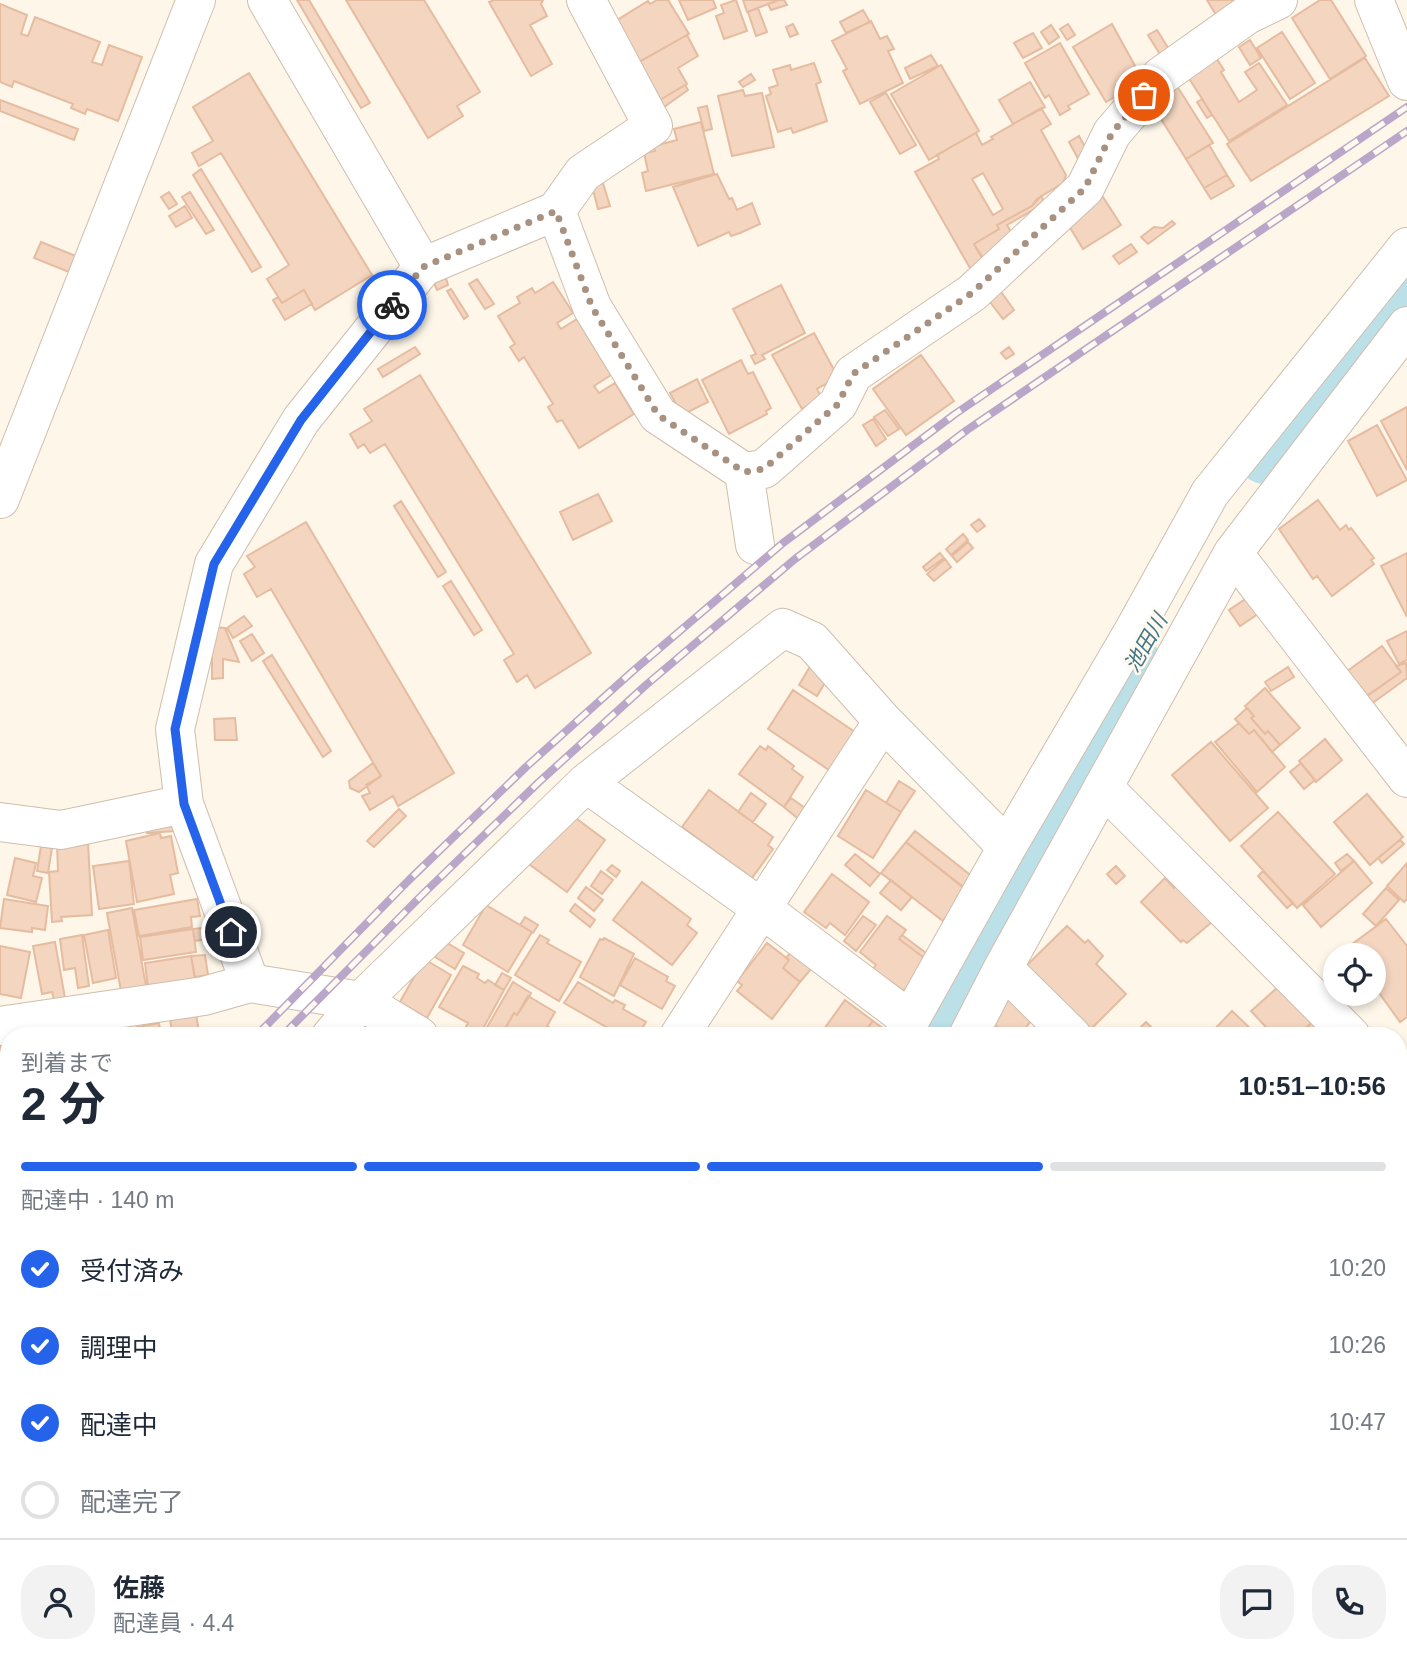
<!DOCTYPE html>
<html lang="ja">
<head>
<meta charset="utf-8">
<style>
  body { margin:0; font-family:Arial,"Noto Sans JP",sans-serif; background:#f2f2f3; color:#1f2937; height:100vh; display:flex; flex-direction:column; font-size:26px; white-space:nowrap }
  * { box-sizing:border-box; margin:0 }
  p { font-size:23px; color:#747a83 }
  .icon { flex:none; width:38px; height:38px; fill:none; stroke:currentColor; stroke-width:2; stroke-linecap:round; stroke-linejoin:round }
  .map { position:relative; flex:1; overflow:hidden }
  .side { position:absolute; left:0px; top:1027px; width:1407px; height:653px; display:flex; flex-direction:column; background:#fff; border-radius:28px 28px 0 0; box-shadow:0 4px 10px #0003 }
  .side>* { flex:none }
  .fabs { position:absolute; left:1323px; top:943px; display:grid; gap:14px }
  .fabs a { display:grid; place-items:center; width:63px; height:63px; border-radius:50%; background:#fff; box-shadow:0 4px 10px #0003; font-size:35px }
  .pin { position:absolute; display:grid; place-items:center; width:60px; height:60px; color:#fff; margin:-30px; border:4px solid #fff; border-radius:50%; box-shadow:0 2px 7px #0007 }
  .courier { position:absolute; display:grid; place-items:center; width:70px; height:70px; margin:-35px; border:5px solid #2563eb; border-radius:50%; background:#fff; color:#222; box-shadow:0 2px 9px #0007 }
  .headline em { font-style:normal; font-weight:700 }
  .headline div { display:flex; flex-direction:column-reverse }
  .headline { display:flex; align-items:center; justify-content:space-between; height:119px; padding:0 21px }
  h1 { font-size:46px; font-weight:700; line-height:52px }
  .bar { display:grid; grid-template-columns:repeat(4,1fr); gap:10px 7px; align-content:center; height:84px; padding:0 21px }
  .bar i { height:9px; border-radius:5px; background:#e0e1e3 }
  .bar .selected { background:#2563eb }
  .bar p { grid-column:span 4 }
  .line { display:flex; align-items:center; gap:18px; padding:0 21px; border-top:2px solid #e0e1e3 }
  .line div { flex:1 }
  .round { display:grid; place-items:center; flex:none; width:74px; height:74px; border-radius:28px; background:#f2f2f3 }
  ol { padding:0 21px; list-style:none }
  li { display:flex; align-items:center; gap:21px; height:77px }
  li p { margin-inline-start:auto }
  li .icon { padding:7px; border-radius:50%; background:#2563eb; color:#fff; stroke-width:4 }
  li:last-child { color:#747a83 }
  li i { width:38px; height:38px; border:4px solid #e0e1e3; border-radius:50% }
  .map>svg:first-child { display:block }
</style>
</head>
<body>
<div class="map">
<svg width="1407" height="1679" viewBox="0 0 1407 1679">
  <rect width="100%" height="100%" fill="#fdf6e9"/>
  <g fill="none" stroke-linecap="round" stroke-linejoin="round">
    <path stroke="#bce0e8" stroke-width="60" d="M1265 454 1407 279
      M929 1036 964 963 1009 890 1133 666
      M638 1679 644 1671"/>
  </g>
  <path fill="#f3d5c0" stroke="#e6bca0" stroke-width="2" fill-rule="evenodd" d="M297 0H309L370 103 361 108Z
    M346 0H424L480 92 457 106 463 116 428 138Z
    M494 0H543L541 4 547 16 530 25 552 64 531 76 489 2Z
    M657 0H668L689 34 633 65 614 22 648 1 650 4Z
    M679 0H713L716 8 688 20Z
    M736 0 747 31 724 39 716 16 724 13 721 5Z
    M743 0H779L747 12Z
    M779 0H784L787 5 771 10 768 4Z
    M1207 0H1244L1219 20Z
    M1320 0H1331L1366 56 1330 79 1292 18Z
    M0 4 27 15 21 34 28 36 35 17 100 42 92 62 102 65 109 45 142 57 118 121 87 109 85 114 71 108 73 104 14 81 12 87 0 82Z
    M758 8 767 32 756 36 748 12Z
    M863 10 870 22 846 33 840 22Z
    M871 21 880 39 887 36 894 49 888 51 903 83 860 104 843 71 847 69 832 41Z
    M793 24 798 34 790 37 786 27Z
    M1068 24 1075 35 1067 40 1060 29Z
    M1112 24 1140 75 1139 83 1106 102 1073 47Z
    M1051 25 1059 37 1049 44 1041 32Z
    M1157 30 1170 51 1161 56 1148 35Z
    M1282 32 1315 83 1290 99 1257 48Z
    M1033 33 1042 48 1023 58 1014 43Z
    M687 35 698 56 678 68 687 84 660 100 636 64Z
    M1250 40 1261 58 1250 65 1239 47Z
    M1060 43 1089 94 1068 106 1070 109 1060 115 1049 95 1045 98 1025 63Z
    M1213 53 1224 70 1221 72 1239 102 1257 90 1245 72 1259 63 1287 105 1229 141 1183 69Z
    M931 55 938 66 910 79 905 68Z
    M1365 58 1389 96 1251 181 1227 144Z
    M814 63 821 82 816 84 827 121 793 133 791 128 778 132 766 96 771 94 769 88 778 85 773 70 790 65 791 70Z
    M941 65 979 131 929 160 891 94Z
    M249 73 372 275 315 310 304 290 282 303 267 279 289 265 221 153 199 166 192 153 213 141 193 107Z
    M751 74 755 80 743 87 739 82Z
    M1030 82 1045 107 1013 124 999 100Z
    M685 85 688 90 664 107 660 100Z
    M1177 86 1213 143 1186 159 1151 103Z
    M743 90 745 96 762 93 774 147 732 156 718 96Z
    M886 93 916 145 900 154 870 102Z
    M1202 99 1212 115 1207 118 1197 102Z
    M0 100 78 129 74 140 0 111Z
    M707 106 712 129 704 131 698 108Z
    M1041 108 1051 124 1041 130 1066 175 1063 183 1037 199 1032 206 997 225 999 229 974 244 983 260 970 268 915 172 939 159 937 155 976 133 982 145 993 139 991 137ZM983 173 1003 209 993 215 972 179Z
    M701 122 714 174 646 191 642 173 648 171 644 153 655 151 654 146 677 140 674 129Z
    M1079 136 1091 158 1081 164 1069 142Z
    M1209 145 1227 175 1204 188 1186 159Z
    M201 169 261 267 252 272 193 175Z
    M717 174 729 199 732 198 737 210 752 203 760 224 740 233 731 236 729 232 698 246 673 187Z
    M1227 175 1234 186 1211 199 1204 188Z
    M603 183 610 206 598 209 592 186Z
    M169 192 177 204 169 209 161 197Z
    M190 192 214 230 206 234 182 197Z
    M1041 196 1045 203 1007 225 1015 239 983 258 974 244 999 229 997 225 1032 206Z
    M1103 197 1121 225 1083 249 1066 221Z
    M185 206 192 218 176 227 169 216Z
    M1172 221 1175 224 1148 244 1141 237 1154 227 1163 228Z
    M41 242 76 256 69 272 34 258Z
    M1131 244 1137 252 1119 264 1113 256Z
    M446 278 448 285 437 290 434 283Z
    M477 279 494 304 485 309 469 284Z
    M553 282 573 313 557 323 561 329 577 319 611 375 594 386 599 393 615 383 634 414 579 448 562 420 557 422 548 407 553 404 524 357 519 361 510 347 515 344 498 316 520 303 517 297 532 288 535 293Z
    M781 285 805 333 762 355 765 359 755 364 751 356 756 354 733 309Z
    M451 289 468 316 464 319 447 291Z
    M999 289 1014 310 1003 319 987 298Z
    M304 290 312 304 285 320 273 300 278 297 282 303Z
    M814 333 838 377 817 389 822 399 802 409 772 355Z
    M415 347 420 354 383 377 378 369Z
    M1009 347 1014 354 1006 359 1001 353Z
    M921 355 954 401 906 435 873 389Z
    M741 360 748 374 753 372 771 408 766 411 767 414 729 434 702 380Z
    M420 375 591 653 535 688 527 675 517 682 504 660 514 654 385 444 370 453 364 444 358 448 350 434 372 421 364 409Z
    M697 379 708 402 682 415 670 393Z
    M1407 407V470L1381 421Z
    M885 410 899 429 888 436 874 417Z
    M873 419 886 439 876 446 863 425Z
    M1377 425 1407 480 1377 496 1348 441Z
    M598 494 612 521 573 540 560 512Z
    M1318 500 1340 530 1346 525 1349 530 1351 528 1374 558 1371 560 1374 564 1332 596 1317 576 1313 579 1279 529Z
    M401 501 446 572 438 577 394 506Z
    M979 519 985 526 977 532 971 525Z
    M306 522 454 773 398 806 393 796 370 810 362 796 370 793 366 785 381 776 271 589 257 597 244 574 255 567 247 556Z
    M963 534 968 540 951 555 946 549Z
    M968 542 973 548 957 562 952 556Z
    M940 553 944 558 926 571 923 567Z
    M1407 553V617L1381 566Z
    M945 559 951 567 934 581 927 574Z
    M451 581 482 630 474 635 443 586Z
    M1247 598 1258 614 1240 626 1229 610Z
    M244 616 252 626 233 638 227 628Z
    M212 627 225 628 239 662 223 659V678L212 679Z
    M1407 631V660L1399 664 1387 641Z
    M252 634 264 653 252 661 240 641Z
    M1382 646 1401 672 1364 698 1346 672Z
    M272 655 331 751 323 757 263 661Z
    M1406 663 1407 678 1370 705 1364 698 1401 672 1396 666Z
    M811 665 829 676 817 696 799 685Z
    M1288 667 1294 677 1271 691 1265 682Z
    M1265 688 1300 728 1280 745 1268 731 1265 734 1251 718 1254 716 1245 706Z
    M793 690 855 732 829 770 768 729Z
    M1247 708 1254 716 1251 718 1265 734 1268 731 1280 745 1272 752 1254 730 1249 734 1235 719Z
    M235 718 237 740H215L214 719Z
    M1239 723 1249 734 1254 730 1285 767 1257 792 1215 742Z
    M1325 739 1342 760 1316 782 1299 761Z
    M1211 742 1268 808 1230 841 1172 775Z
    M760 746 766 750 768 746 794 766 792 769 803 777 784 807 739 774Z
    M373 763 381 776 359 792 350 788 349 781Z
    M1301 763 1315 780 1304 789 1290 772Z
    M899 781 915 791 901 812 886 803Z
    M709 790 773 837 768 845 773 849 752 878 682 827Z
    M866 790 901 812 873 858 838 836Z
    M751 793 766 804 753 822 738 812Z
    M1367 794 1403 837 1370 865 1334 822Z
    M791 798 809 811 801 821 784 807Z
    M399 809 406 816 374 847 367 841Z
    M1278 812 1335 874 1297 908 1241 846Z
    M573 816 605 840 567 892 529 864Z
    M174 826 175 831 147 833 146 828Z
    M915 831 974 878 965 889 906 842Z
    M160 833 161 838 171 836 178 873 170 875 174 894 137 902 126 841Z
    M1400 840 1404 844 1382 863 1378 858Z
    M906 842 967 890 943 921 881 873Z
    M88 843 92 915 61 917 62 921 52 922 49 872 58 871 57 845Z
    M41 846 52 848 48 873 37 871Z
    M855 854 880 874 870 886 845 865Z
    M1347 854 1354 861 1341 871 1335 863Z
    M15 858 36 863 33 876 42 878 36 902 7 895Z
    M129 861 134 904 99 909 93 866Z
    M1354 861 1372 883 1321 927 1303 905Z
    M1407 863V899L1404 902 1387 886Z
    M612 865 620 871 616 877 607 870Z
    M1116 866 1125 876 1116 884 1107 874Z
    M601 871 613 880 602 894 591 886Z
    M1263 871 1293 903 1287 908 1258 876Z
    M832 874 869 902 845 935 830 923 826 928 804 912Z
    M1165 878 1174 888 1177 885 1212 922 1187 943 1183 940 1181 942 1141 902Z
    M891 880 912 897 901 910 880 893Z
    M642 882 691 919 687 925 697 933 672 965 613 920Z
    M586 887 603 900 594 911 578 898Z
    M1386 888 1399 900 1376 926 1363 914Z
    M4 899 48 906 45 930 32 928V932L0 928Z
    M197 899 200 916 191 917 192 927 139 936 134 910Z
    M575 904 595 920 590 927 570 911Z
    M486 905 532 932 508 972 463 945Z
    M132 908 146 986 121 991 107 913Z
    M863 916 876 925 856 951 844 941Z
    M887 916 906 930 899 939 927 960 904 991 873 969 876 965 860 952Z
    M525 917 538 925 533 933 520 925Z
    M1386 919 1407 946V1017L1400 1022 1374 986V956L1339 954Z
    M1067 926 1085 943 1088 940 1103 956 1096 964 1126 994 1089 1031 1026 966Z
    M209 927 211 938 195 941 193 929Z
    M193 929 196 952 143 960 140 937Z
    M108 930 116 978 93 983 84 935Z
    M82 935 89 986 78 988 75 968 64 970 60 939Z
    M540 935 549 940 547 943 581 962 559 1001 515 975Z
    M902 935 930 956 927 960 899 939Z
    M604 938 634 954 614 996 580 977 600 939 603 940Z
    M444 941 464 953 455 969 435 957Z
    M55 942 65 998 54 1000 52 992 42 994 33 946Z
    M767 943 789 960 783 968 800 982 772 1019 737 991 742 985 737 981Z
    M0 946 30 952 21 998 0 994Z
    M791 952 812 968 800 982 783 968 789 960 786 958Z
    M205 955 208 975 195 977 191 956Z
    M191 956 195 980 148 987 145 963Z
    M635 958 668 977 666 981 675 986 662 1009 620 985Z
    M424 959 451 975 427 1018 400 1002Z
    M463 966 479 974 477 978 485 983 488 980 504 990 479 1036 465 1029 468 1023 439 1007Z
    M502 973 511 978 504 990 495 985Z
    M513 982 531 993 529 997 517 1015 514 1013 501 1036H482Z
    M578 982 613 1003 615 1000 625 1005 623 1009 646 1022 638 1036H622L564 1003Z
    M1278 987 1311 1023 1297 1036H1274L1251 1011Z
    M1008 995 1035 1015 1020 1036H1010L989 1021Z
    M528 996 555 1012 547 1026 565 1036H501L514 1013 517 1015Z
    M845 1000 873 1021 863 1034 866 1036H819Z
    M1232 1011 1253 1031 1248 1036H1208Z
    M196 1015 200 1036H173L170 1020Z
    M873 1021 884 1029 879 1036H866L863 1034Z
    M1146 1022 1160 1036H1132Z
    M1313 1022 1320 1031 1315 1036H1298Z
    M159 1023 161 1036H124L123 1030Z
    M9 1042V1102L0 1055V1043Z
    M0 1190 9 1195 0 1210Z
    M1407 1315V1353L1398 1346V1325Z
    M293 1671 304 1673 296 1679H283Z
    M306 1671H341L346 1679H296Z
    M512 1671H544L552 1679H504Z
    M982 1671H1092L1098 1679H973Z"/>
  <g fill="none" stroke-linecap="round" stroke-linejoin="round">
    <g stroke="#cfbead" stroke-width="40">
      <path id="minor" d="M1374 0 1407 81
        M556 211 592 307 658 415 744 472 764 469 838 404 853 374 972 293 1085 188 1112 133 1161 76 1247 15 1278 0
        M423 267 556 211 583 173 653 126 586 0
        M744 472 755 545
        M0 499 196 0
        M1233 553 1407 778
        M586 783 761 908 910 1020
        M1103 787 1351 1036
        M0 822 61 830 184 804
        M1003 968 1072 1036
        M250 983 184 804 175 729 214 564 301 420 423 267 267 0
        M0 1026 204 996 250 983 361 1001 419 1036
        M331 1036 361 1001 586 783 783 628 812 641 883 721 1007 847
        M679 1036 883 721
        M903 1036 910 1020 1007 847 1134 630 1210 493 1407 247
        M968 1036 1003 968 1233 553 1407 326
        M1398 1084 1407 1092
        M0 1164 9 1174
        M1398 1173 1407 1162
        M0 1302 9 1289
        M0 1444 9 1431
        M222 1671 228 1679
        M470 1671 477 1679
        M775 1671 783 1679
        M258 1679 268 1671
        M611 1679 620 1671
        M897 1679 906 1671"/>
    </g>
    <use href="#minor" stroke="#fff" stroke-width="38"/>
    <g stroke="#b9a6c8" stroke-width="8">
      <path id="rail" d="M256 1036 409 880 526 767 633 671 783 543 955 414 1407 107
        M282 1036 423 894 539 782 646 685 795 559 967 430 1407 131
        M0 1354 9 1342
        M0 1388 9 1376"/>
    </g>
    <use href="#rail" stroke="#fff9f0" stroke-width="5" stroke-dasharray="16" stroke-linecap="butt"/>
  </g>
  <g fill="none" stroke-linecap="round" stroke-linejoin="round">
    <path stroke="#a79282" stroke-width="7" stroke-dasharray="0 12.6" d="M392 305 423 267 556 211 592 307 658 415 744 472 764 469 838 404 853 374 972 293 1085 188 1112 133 1144 95"/>
    <path stroke="#2563eb" stroke-width="9" d="M231 932 184 804 175 729 214 564 301 420 392 305"/>
  </g>
  <g text-anchor="middle" stroke-width="5" stroke-linejoin="round" paint-order="stroke">
    <g font-size="21" font-style="italic" fill="#417885" stroke="#fff9f0">
      <text transform="translate(1146 643) rotate(-60)" y="7">池田川</text>
    </g>
  </g>
</svg>
<div class="fabs">
<a><svg class="icon" aria-label="locate" viewBox="0 0 24 24"><circle cx="12" cy="12" r="6"/><path d="M12 2v4M12 18v4M2 12h4M18 12h4"/></svg></a>
</div>
<div class="pin" style="left:1144px;top:95px;background:#ea580c"><svg class="icon" aria-label="bag" viewBox="0 0 24 24"><path d="M5 8h14l-1 12H6zM9 8a3 3 0 0 1 6 0"/></svg></div>
<div class="pin" style="left:231px;top:932px;background:#1f2937"><svg class="icon" aria-label="home" viewBox="0 0 24 24"><path d="M3 11l9-7 9 7M6 9v11h12V9"/></svg></div>
<div class="courier" style="left:392px;top:305px"><svg class="icon" aria-label="bike" viewBox="0 0 24 24"><circle cx="6" cy="16" r="4"/><circle cx="18" cy="16" r="4"/><path d="M6 16l4-8h5l3 8M10 8l3 8H6M13 5h3"/></svg></div>
<section class="side">
<div class="headline"><div><h1>2 分</h1><p>到着まで</p></div><em>10:51–10:56</em></div>
<div class="bar"><i class="selected"></i><i class="selected"></i><i class="selected"></i><i></i><p>配達中 · 140 m</p></div>
<ol>
<li><svg class="icon" aria-label="check" viewBox="0 0 24 24"><path d="M5 12l5 5 9-10"/></svg>受付済み<p>10:20</p></li>
<li><svg class="icon" aria-label="check" viewBox="0 0 24 24"><path d="M5 12l5 5 9-10"/></svg>調理中<p>10:26</p></li>
<li><svg class="icon" aria-label="check" viewBox="0 0 24 24"><path d="M5 12l5 5 9-10"/></svg>配達中<p>10:47</p></li>
<li><i></i>配達完了</li>
</ol>
<div class="line" style="height:126px"><a class="round"><svg class="icon" aria-label="person" viewBox="0 0 24 24"><circle cx="12" cy="8" r="4"/><path d="M4 21q1-7 8-7t8 7"/></svg></a><div><b>佐藤</b><p>配達員 · 4.4</p></div><a class="round"><svg class="icon" aria-label="chat" viewBox="0 0 24 24"><path d="M4 5h16v11H9l-5 4z"/></svg></a><a class="round"><svg class="icon" aria-label="phone" viewBox="0 0 24 24"><path d="M5 4h4l2 5-3 2q2 4 5 5l2-3 5 2v4C11 20 4 13 5 4z"/></svg></a></div>
</section>
</div>
</body>
</html>
